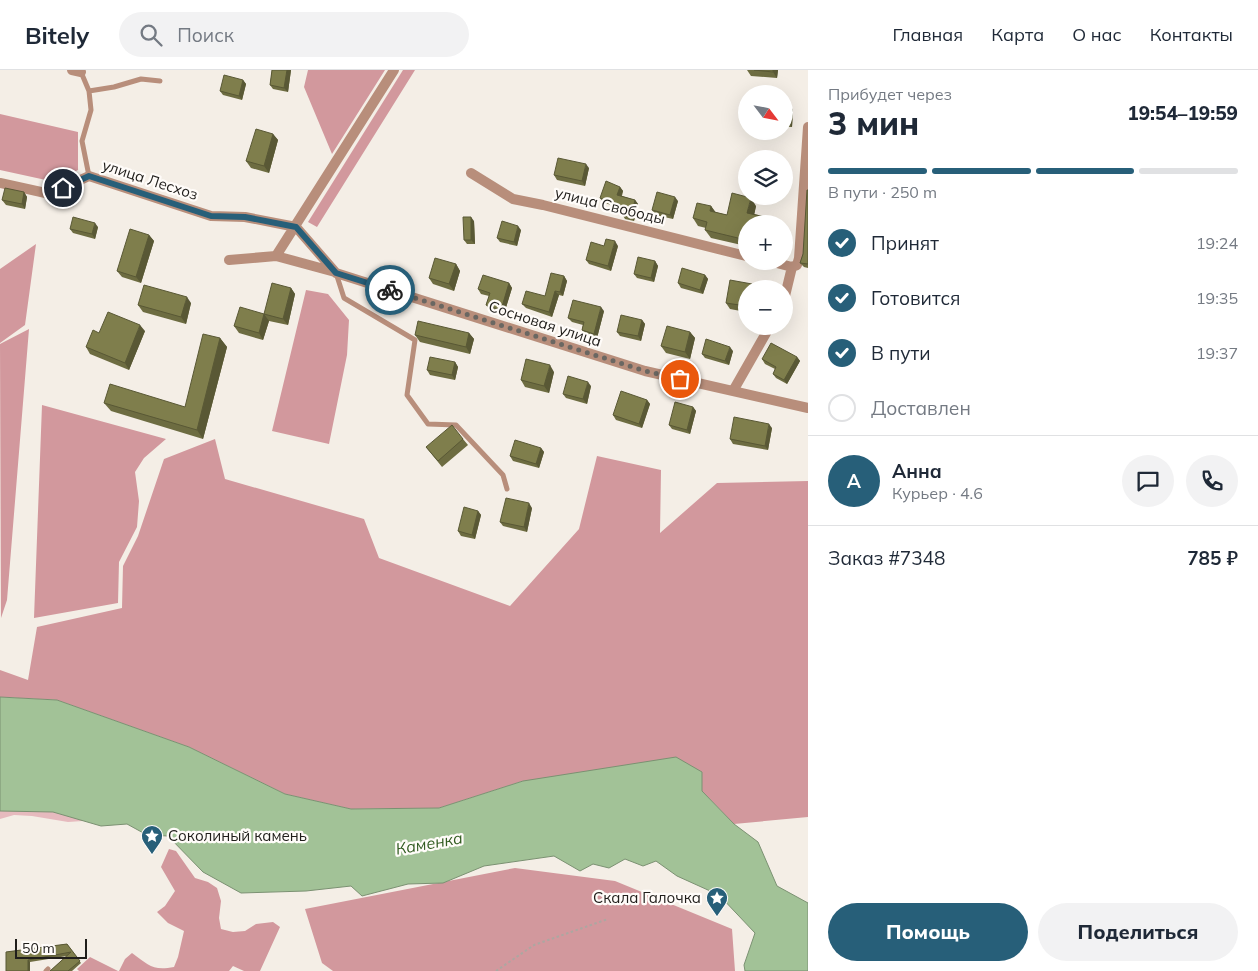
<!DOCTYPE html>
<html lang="ru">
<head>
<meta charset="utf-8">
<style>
  body { margin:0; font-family:Mulish,sans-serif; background:#f2f2f3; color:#1f2937; height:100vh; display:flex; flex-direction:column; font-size:19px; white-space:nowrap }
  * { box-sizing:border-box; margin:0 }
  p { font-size:16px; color:#747a83 }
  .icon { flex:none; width:28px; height:28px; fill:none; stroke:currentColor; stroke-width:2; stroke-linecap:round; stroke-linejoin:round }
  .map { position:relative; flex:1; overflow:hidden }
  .drawer { display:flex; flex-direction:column; background:#fff; width:450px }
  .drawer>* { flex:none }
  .needle { width:32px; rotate:122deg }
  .fabs { position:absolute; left:738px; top:15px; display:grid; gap:10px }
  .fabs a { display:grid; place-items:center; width:55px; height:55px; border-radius:50%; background:#fff; box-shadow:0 5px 20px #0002; font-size:25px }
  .scale { position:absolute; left:15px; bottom:12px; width:72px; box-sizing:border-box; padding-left:5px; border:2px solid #201e1b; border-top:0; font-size:14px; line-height:18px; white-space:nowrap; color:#201e1b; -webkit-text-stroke:4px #fffcf9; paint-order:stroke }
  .pin { position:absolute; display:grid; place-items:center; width:42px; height:42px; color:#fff; margin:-21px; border:2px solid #fff; border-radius:50%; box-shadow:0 1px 5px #0007 }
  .courier { position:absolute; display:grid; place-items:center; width:50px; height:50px; margin:-25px; border:4px solid #275f79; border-radius:50%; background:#fff; color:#222; box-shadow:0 1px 6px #0007 }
  .headline em { font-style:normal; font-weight:800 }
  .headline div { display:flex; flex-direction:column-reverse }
  .headline { display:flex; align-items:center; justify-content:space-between; height:85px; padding:0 20px }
  h1 { font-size:32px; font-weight:800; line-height:38px }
  .bar { display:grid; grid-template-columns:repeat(4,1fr); gap:8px 5px; align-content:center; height:60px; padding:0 20px }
  .bar i { height:6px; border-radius:4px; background:#e0e1e3 }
  .bar .current { background:#275f79 }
  .bar p { grid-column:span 4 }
  .line { display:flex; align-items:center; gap:12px; padding:0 20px; border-top:1px solid #e0e1e3 }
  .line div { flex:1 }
  .round { display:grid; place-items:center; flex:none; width:52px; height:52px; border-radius:26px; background:#f2f2f3 }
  ol { padding:0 20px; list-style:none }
  li { display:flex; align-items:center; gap:15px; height:55px }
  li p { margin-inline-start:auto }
  li .icon { padding:5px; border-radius:50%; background:#275f79; color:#fff; stroke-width:4 }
  li:last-child { color:#747a83 }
  li i { width:28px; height:28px; border:2px solid #e0e1e3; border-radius:50% }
  .primary-button { display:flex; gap:10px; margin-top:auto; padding:10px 20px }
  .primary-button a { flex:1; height:58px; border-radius:30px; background:#275f79; color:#fff; font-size:20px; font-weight:800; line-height:58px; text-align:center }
  .primary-button a+a { background:#f2f2f3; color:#1f2937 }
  header { display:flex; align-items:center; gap:30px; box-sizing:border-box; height:70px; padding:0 25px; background:#fff; border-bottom:1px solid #e0e1e3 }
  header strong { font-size:24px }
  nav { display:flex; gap:28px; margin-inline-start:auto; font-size:18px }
  .search { width:350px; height:45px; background:#f2f2f3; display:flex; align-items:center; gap:12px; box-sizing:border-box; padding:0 18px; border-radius:28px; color:#747a83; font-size:19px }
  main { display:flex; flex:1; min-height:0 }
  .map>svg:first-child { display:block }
</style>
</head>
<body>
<header>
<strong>Bitely</strong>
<div class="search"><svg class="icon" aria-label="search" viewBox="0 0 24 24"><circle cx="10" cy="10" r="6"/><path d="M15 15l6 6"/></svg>Поиск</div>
<nav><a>Главная</a><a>Карта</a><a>О нас</a><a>Контакты</a></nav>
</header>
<main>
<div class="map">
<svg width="808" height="901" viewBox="0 0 808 901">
  <rect width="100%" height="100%" fill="#f4eee6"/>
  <path fill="#e6babe" d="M0 735 44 736 98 750 68 752 32 746 14 745 0 749Z"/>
  <path fill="#d2989d" d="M308 0H385L332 84 304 17Z
    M403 0H415L317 157 308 152Z
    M0 44 78 62V100L55 112 0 100Z
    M36 174 25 255 0 273V199Z
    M306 220 328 224 349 250 347 285 329 374 272 361Z
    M29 259 7 530 1 548 0 274Z
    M42 335 166 369 144 388 135 402 139 431 137 457 119 492 118 533 34 548Z
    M215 369 225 409 364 449 379 488 510 536 579 459 597 386 661 400 660 463 717 413 808 411V747L734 754 702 721 523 711 439 738 351 739 285 724 189 677 57 630 0 627V600L28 610 37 557 122 538 123 496 138 466 164 389Z
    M169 779 176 781 195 808 208 812 217 818 221 831 219 848 221 859 233 862 245 861 256 854 273 852 280 857 260 901H244L233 896 229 901H119L125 889 132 883C149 895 152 901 174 897L178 887 184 861 168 853 157 842 165 836 175 821 161 797Z
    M515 798 615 811 732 859 735 901H333L322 893 305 839Z
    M90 887 118 901H79L77 899Z"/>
  <path fill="#a2c297" stroke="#7b9172" d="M0 627 57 630 189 677 285 724 351 739 439 738 523 711 676 687 702 702V721L734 754 758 772 777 816 808 833V901H745L744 895 755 863 719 825 677 806 656 791 643 796 625 789 609 798 593 794 580 801 554 786 484 796 443 813 408 814 362 826 351 816 306 821 241 823 203 802 168 766 147 765 127 754 101 756 53 742 0 741Z"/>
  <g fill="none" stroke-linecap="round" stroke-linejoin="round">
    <path stroke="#aca7a1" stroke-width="2" stroke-dasharray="2.5 2.5" stroke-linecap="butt" d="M496 901 534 875 608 849"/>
    <path stroke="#b88e7b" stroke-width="5" d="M81 2 89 21 91 40 82 71 89 106
      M89 21 114 17 141 9 160 11
      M336 203 344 228 415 270 407 325 428 354 456 355 503 405 507 419
      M46 901 48 899"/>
    <path stroke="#b88e7b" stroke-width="10" d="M72 0 81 2
      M471 103 513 129 543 135 746 186
      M0 113 50 124 89 106 211 146 245 147 296 157
      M296 157 336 203 645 301 808 338
      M229 190 276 186
      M769 191 792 197 797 195 799 188 808 57
      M335 202 276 186 394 0
      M784 230 792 197
      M733 321 770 256"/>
  </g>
  <path fill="#6d6c41" d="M272 0H291L288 22 273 19 270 15Z
    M747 0H778L777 8 751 6Z
    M243 10 246 14 242 30 223 25 220 21Z
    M746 30V53L742 47Z
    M784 33 793 40 792 57H784Z
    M273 64 278 70 269 103 251 98 246 91Z
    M589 98 585 116 557 110 554 105Z
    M620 117 623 121 622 126 635 130 638 134 634 151 625 149 622 144 623 140 603 132 600 128Z
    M808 120V198L804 197 800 193 803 184Z
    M24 122 27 127 25 139 6 135 2 130Z
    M678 131 673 149 655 145 652 140Z
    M711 136 715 142 727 145 756 136 754 144 779 150 781 154H746V176L711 168 705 160 706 158 698 156 693 148Z
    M474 151 475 174H467L464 170Z
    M98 157 95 169 73 163 70 159Z
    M521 160 517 176 500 172 497 168Z
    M149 165 154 171 141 213 122 207 117 201Z
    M618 176 611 201 589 194 586 190Z
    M655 191 658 196 654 212 637 208 634 204Z
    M456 194 460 201 454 221 433 214 429 208Z
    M705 205 708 209 703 224 681 218 678 213Z
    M564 206 567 211 563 226 559 225 552 247 526 238 522 234 545 226Z
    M509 213 512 218 504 244 490 240 486 235 489 226 481 224 478 219Z
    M291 218 295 224 288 255 269 251 263 270 239 263 234 256 264 244Z
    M746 219V242L730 239 726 233Z
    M191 233 186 254 143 242 138 235Z
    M604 241 597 268 585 265 582 260 583 255 572 252 568 248Z
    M642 250 645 254 641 271 620 266 617 262Z
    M145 261 129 300 90 284 86 277 99 263Z
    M690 262 695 268 690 289 666 283 661 276Z
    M469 263 474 269 470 284 420 272 415 265Z
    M220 268 227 277 203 369 111 341 104 333 185 337Z
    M733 281 729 295 705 288 702 284Z
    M797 287 800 291 787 314 776 308 773 304 775 299 765 294 762 289Z
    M455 292 458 297 455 310 430 305 427 300Z
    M554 302 549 323 525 317 521 310Z
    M591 316 587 334 566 328 563 324Z
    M647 330 650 334 642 358 616 350 613 345Z
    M693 337 696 341 690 364 672 359 669 355Z
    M772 358 768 380 733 374 730 369Z
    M463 369 468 375 442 397 426 377Z
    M541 378 544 382 539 398 513 391 510 386Z
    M532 438 527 462 503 456 500 452Z
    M478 441 481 445 475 469 461 466 458 461Z
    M67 874 81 893 72 901H50L67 886 30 892V901H6V882Z"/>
  <path fill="#595835" d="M287 0H291L288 22 284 18Z
    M773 0H778L777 8 773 2Z
    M243 10 246 14 242 30 239 26Z
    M789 33 793 40 792 57 787 51Z
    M273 64 278 70 269 103 264 96Z
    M586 94 589 98 585 116 582 111Z
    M620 117 623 121 620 129 617 125Z
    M24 122 27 127 25 139 22 134Z
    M675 127 678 131 673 149 670 145Z
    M751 128 756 136 753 151 747 143Z
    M635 130 638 134 634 151 631 146Z
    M711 136 717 144 710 141Z
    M471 147 474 151 475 174 471 170Z
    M95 153 98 157 95 169 92 164Z
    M518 156 521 160 517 176 514 172Z
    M743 162 746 166V175L742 169Z
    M149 165 154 171 141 213 136 207Z
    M615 171 618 176 611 201 608 196Z
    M655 191 658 196 654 212 651 208Z
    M456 194 460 201 454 221 449 214Z
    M705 205 708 209 703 224 700 220Z
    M564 206 567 211 563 226 560 222Z
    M509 213 512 218 504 244 501 240Z
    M291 218 295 224 288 255 283 249Z
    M555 221 559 225 552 247 549 242Z
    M187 227 191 233 186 254 181 247Z
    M601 237 604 241 597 268 594 264Z
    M264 244 269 251 263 270 259 263Z
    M642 250 645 254 641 271 638 266Z
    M140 255 145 261 129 300 125 293Z
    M690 262 695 268 690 289 685 282Z
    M469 263 474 269 470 284 466 277Z
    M220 268 227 277 203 369 197 360Z
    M730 277 733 281 729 295 725 291Z
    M797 287 800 291 787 314 784 310Z
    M455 292 458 297 455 310 452 305Z
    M550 295 554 302 549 323 544 316Z
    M588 312 591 316 587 334 583 329Z
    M647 330 650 334 642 358 639 354Z
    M693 337 696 341 690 364 687 360Z
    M769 354 772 358 768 380 765 376Z
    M541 378 544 382 539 398 536 394Z
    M529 433 532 438 527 462 524 457Z
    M478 441 481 445 475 469 472 465Z
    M28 890 30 892V901H28Z"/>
  <path fill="#7f7e4c" stroke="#595835" d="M272 0H287L284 18 270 15Z
    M754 0H773V2Z
    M224 5 243 10 239 26 220 21Z
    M743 29 746 30V47H742Z
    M784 33H789L787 51 784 50Z
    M256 59 273 64 264 96 246 91Z
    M558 88 586 94 582 111 554 105Z
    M606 111 620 117 617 125 635 130 631 146 622 144 624 137 600 128Z
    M5 118 24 122 22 134 2 130Z
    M807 120H808V194L800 193 803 184Z
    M657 122 675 127 670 145 652 140Z
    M732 123 751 128 747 143 779 150 778 154H746V162H743L742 169 705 160 707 152 693 148 697 133 711 136 710 141 727 145Z
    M73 147 95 153 92 164 70 159Z
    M463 147H471V170H464Z
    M502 151 518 156 514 172 497 168Z
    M130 159 149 165 136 207 117 201Z
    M606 169 615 171 608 196 586 190 591 172 604 176Z
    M638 187 655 191 651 208 634 204Z
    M435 188 456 194 449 214 429 208Z
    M682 198 705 205 700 220 678 213Z
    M551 203 564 206 560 222 555 221 549 242 522 234 526 221 545 226Z
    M483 205 509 213 501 240 486 235 490 223 478 219Z
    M730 210 752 214 751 219H746V236L726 233Z
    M272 213 291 218 283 249 264 244Z
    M144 215 187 227 181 247 138 235Z
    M573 230 601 237 594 264 582 260 584 252 568 248Z
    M240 237 264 244 259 263 234 256Z
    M108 242 140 255 125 293 86 277 93 260 99 263Z
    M621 245 642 250 638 266 617 262Z
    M418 251 469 263 466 277 415 265Z
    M667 256 690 262 685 282 661 276Z
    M203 264 220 268 197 360 104 333 110 314 185 337Z
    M706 269 730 277 725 291 702 284Z
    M771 273 797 287 784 310 773 304 776 297 762 289Z
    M430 287 455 292 452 305 427 300Z
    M526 289 550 295 544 316 521 310Z
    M568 306 588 312 583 329 563 324Z
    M621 321 647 330 639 354 613 345Z
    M675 332 693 337 687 360 669 355Z
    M734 347 769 354 765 376 730 369Z
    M452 355 463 369 438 391 426 377Z
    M515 370 541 378 536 394 510 386Z
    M506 428 529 433 524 457 500 452Z
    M464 437 478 441 472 465 458 461Z
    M67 874 80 891 68 901H50L71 882 28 890V901H6V882Z"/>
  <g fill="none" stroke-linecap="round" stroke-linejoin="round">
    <path stroke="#6a6762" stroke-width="5" stroke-dasharray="0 9" d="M390 220 645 301 680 309"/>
    <path stroke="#275f79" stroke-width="6" d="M63 118 89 106 211 146 245 147 296 157 336 203 390 220"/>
  </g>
  <defs>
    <g id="sight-pin" transform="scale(1.125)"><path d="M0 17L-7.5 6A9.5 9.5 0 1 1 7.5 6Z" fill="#275f79" stroke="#fffcf9"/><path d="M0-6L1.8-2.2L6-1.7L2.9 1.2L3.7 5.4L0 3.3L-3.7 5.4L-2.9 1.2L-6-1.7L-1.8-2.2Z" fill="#fff"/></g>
  </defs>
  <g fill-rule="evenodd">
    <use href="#sight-pin" x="152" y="766"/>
    <use href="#sight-pin" x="717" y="828"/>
  </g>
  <g text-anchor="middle" stroke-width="4.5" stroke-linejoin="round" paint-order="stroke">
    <g font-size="15" fill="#201e1b" stroke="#fffcf9">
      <text transform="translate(150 110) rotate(18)" y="5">улица Лесхоз</text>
      <text transform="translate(610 136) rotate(14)" y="5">улица Свободы</text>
      <text transform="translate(545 254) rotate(18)" y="5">Сосновая улица</text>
    </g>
    <g font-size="15" fill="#201e1b" stroke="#fffcf9" text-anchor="start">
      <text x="168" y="771">Соколиный камень</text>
      <text x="701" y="833" text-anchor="end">Скала Галочка</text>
    </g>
    <g font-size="16" font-style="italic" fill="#325c21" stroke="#fffcf9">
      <text transform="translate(429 773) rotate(-10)" y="6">Каменка</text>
    </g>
  </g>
</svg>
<div class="fabs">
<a><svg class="needle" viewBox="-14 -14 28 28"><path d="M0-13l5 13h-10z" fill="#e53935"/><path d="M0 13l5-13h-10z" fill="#747a83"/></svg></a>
<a><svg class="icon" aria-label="layers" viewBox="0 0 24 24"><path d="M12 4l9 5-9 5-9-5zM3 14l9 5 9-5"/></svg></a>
<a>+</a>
<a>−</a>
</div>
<div class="scale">50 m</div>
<div class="pin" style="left:680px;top:309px;background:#ea580c"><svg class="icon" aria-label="bag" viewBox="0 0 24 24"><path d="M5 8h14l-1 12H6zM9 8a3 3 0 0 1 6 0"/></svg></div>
<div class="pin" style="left:63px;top:118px;background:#1f2937"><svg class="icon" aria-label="home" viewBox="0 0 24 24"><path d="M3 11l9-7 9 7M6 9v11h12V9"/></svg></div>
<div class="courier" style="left:390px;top:220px"><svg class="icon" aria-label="bike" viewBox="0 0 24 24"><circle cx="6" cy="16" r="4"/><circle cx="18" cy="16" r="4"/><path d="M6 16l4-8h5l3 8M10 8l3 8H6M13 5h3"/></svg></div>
</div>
<section class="drawer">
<div class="headline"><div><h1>3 мин</h1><p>Прибудет через</p></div><em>19:54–19:59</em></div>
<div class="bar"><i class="current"></i><i class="current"></i><i class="current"></i><i></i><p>В пути · 250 m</p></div>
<ol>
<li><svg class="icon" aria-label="check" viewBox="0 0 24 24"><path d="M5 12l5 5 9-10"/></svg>Принят<p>19:24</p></li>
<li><svg class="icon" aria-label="check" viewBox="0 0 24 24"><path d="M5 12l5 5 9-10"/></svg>Готовится<p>19:35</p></li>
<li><svg class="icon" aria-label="check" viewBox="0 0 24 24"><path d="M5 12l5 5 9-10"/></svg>В пути<p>19:37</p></li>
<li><i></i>Доставлен</li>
</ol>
<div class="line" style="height:90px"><b class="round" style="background:#275f79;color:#fff">А</b><div><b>Анна</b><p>Курьер · 4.6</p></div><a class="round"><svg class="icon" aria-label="chat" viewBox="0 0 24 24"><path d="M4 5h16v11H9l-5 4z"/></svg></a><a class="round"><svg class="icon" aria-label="phone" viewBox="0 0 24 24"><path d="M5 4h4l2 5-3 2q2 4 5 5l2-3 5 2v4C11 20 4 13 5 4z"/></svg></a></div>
<div class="line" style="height:65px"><div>Заказ #7348</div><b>785 ₽</b></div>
<div class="primary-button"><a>Помощь</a><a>Поделиться</a></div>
</section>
</main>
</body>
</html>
